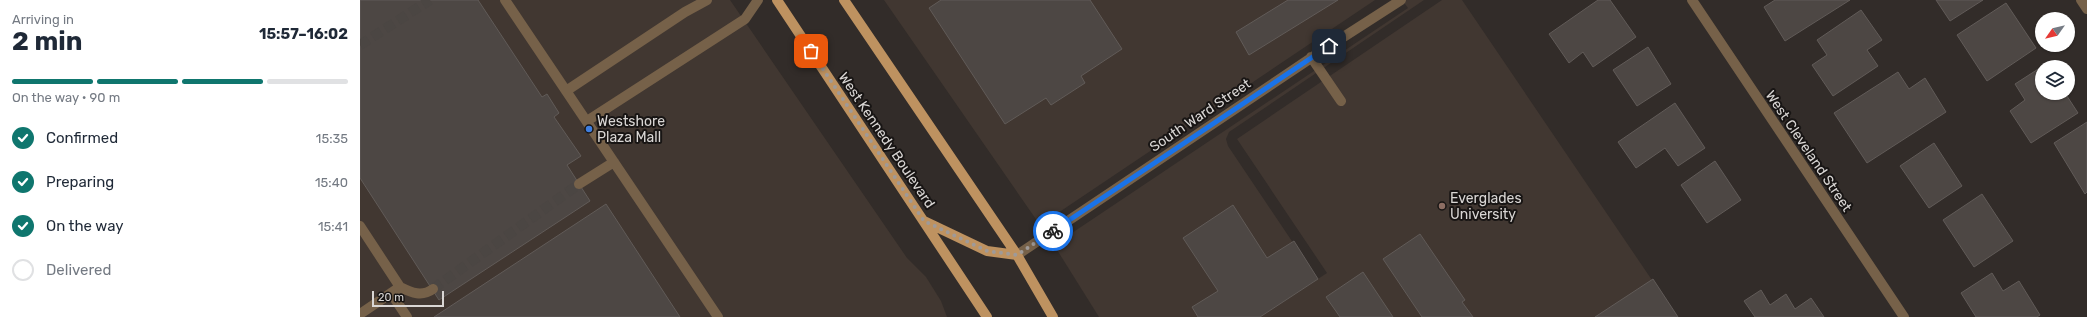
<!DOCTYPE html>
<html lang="en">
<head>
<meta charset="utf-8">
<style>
  body { margin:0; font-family:Rubik,sans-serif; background:#f2f2f3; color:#1f2937; height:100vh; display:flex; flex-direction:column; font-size:15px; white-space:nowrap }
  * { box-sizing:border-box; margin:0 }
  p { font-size:13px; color:#747a83 }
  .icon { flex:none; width:22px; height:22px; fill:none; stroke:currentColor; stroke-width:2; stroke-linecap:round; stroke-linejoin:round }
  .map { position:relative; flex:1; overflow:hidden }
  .sheet { display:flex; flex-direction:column; background:#fff; width:360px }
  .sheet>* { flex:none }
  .needle { width:26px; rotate:236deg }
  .controls { position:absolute; left:1675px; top:12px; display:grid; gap:8px }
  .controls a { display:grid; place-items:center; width:40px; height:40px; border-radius:50%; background:#fff; box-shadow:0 1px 3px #0004; font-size:20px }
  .scale { position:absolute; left:12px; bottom:10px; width:72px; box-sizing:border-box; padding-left:4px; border:2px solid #d9d6d4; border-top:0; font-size:11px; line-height:14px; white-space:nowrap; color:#d9d6d4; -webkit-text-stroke:3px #181514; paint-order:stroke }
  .pin { position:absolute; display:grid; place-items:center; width:34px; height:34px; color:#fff; margin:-17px; border-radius:8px; box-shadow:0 2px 6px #0006 }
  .courier { position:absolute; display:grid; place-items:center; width:40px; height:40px; margin:-20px; border:3px solid #1a73e8; border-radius:50%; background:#fff; color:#222; box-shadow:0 1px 5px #0007 }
  .headline em { font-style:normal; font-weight:700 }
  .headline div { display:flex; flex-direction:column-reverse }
  .headline { display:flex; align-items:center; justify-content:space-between; height:68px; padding:0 12px }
  h1 { font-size:26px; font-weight:700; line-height:30px }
  .bar { display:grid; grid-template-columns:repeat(4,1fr); gap:6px 4px; align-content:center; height:48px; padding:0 12px }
  .bar i { height:5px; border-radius:3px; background:#e0e1e3 }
  .bar .on { background:#0f766e }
  .bar p { grid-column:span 4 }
  ol { padding:0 12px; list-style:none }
  li { display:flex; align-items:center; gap:12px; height:44px }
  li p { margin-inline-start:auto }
  li .icon { padding:4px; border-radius:50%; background:#0f766e; color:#fff; stroke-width:4 }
  li:last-child { color:#747a83 }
  li i { width:22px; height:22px; border:2px solid #e0e1e3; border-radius:50% }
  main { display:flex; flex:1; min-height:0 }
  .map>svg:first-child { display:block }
</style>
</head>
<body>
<main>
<section class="sheet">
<div class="headline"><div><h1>2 min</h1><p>Arriving in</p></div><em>15:57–16:02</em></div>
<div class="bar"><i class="on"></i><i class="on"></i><i class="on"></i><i></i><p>On the way · 90 m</p></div>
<ol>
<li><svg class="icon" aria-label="check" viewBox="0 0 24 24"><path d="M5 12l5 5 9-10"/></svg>Confirmed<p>15:35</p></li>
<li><svg class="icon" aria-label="check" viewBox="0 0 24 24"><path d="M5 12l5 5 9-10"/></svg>Preparing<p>15:40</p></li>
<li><svg class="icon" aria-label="check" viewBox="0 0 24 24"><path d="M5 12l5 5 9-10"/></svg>On the way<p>15:41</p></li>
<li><i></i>Delivered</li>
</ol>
</section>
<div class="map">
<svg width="1727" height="317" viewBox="0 0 1727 317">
  <rect width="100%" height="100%" fill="#322c29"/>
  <path fill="#413731" d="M0 0H370L547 258 566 277 581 301 587 317H0Z
    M524 0H1015L680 225Z
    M1042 0H1064L869 132 866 139 868 146 952 271 881 317H739L694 245 1048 8Z
    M1082 0H1102L1317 317H900L967 273 877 139Z"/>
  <path fill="#4d4744" stroke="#615b58" d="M0 0H118L182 97 187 94 199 113 194 117 221 156 207 165 230 201 79 300 0 178Z
    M581 0H730L762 49 721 76 725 83 691 105 686 98 645 124 569 8Z
    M928 0H978L889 55 876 32Z
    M1238 0H1250L1276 37 1233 67 1223 52 1209 63 1189 34Z
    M1415 0H1490L1425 41 1404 7Z
    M1576 0H1623L1590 21Z
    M1646 3 1676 48 1627 81 1597 35Z
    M1501 10 1522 40 1507 50 1518 66 1473 96 1452 65 1467 55 1457 40Z
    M1288 47 1311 84 1277 106 1253 70Z
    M1686 64 1688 67H1682V93H1705L1718 113 1671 143 1650 111 1665 100 1655 84Z
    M1538 72 1549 89 1565 78 1586 112 1507 163 1474 113Z
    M1315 103 1345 148 1318 166 1305 148 1276 168 1258 142Z
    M1727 122V192L1725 194 1694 143Z
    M1574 143 1602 186 1569 208 1540 166Z
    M1355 161 1381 200 1347 223 1321 185Z
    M1622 194 1653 241 1614 267 1583 220Z
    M246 204 320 317H74Z
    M873 205 907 258 934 241 958 279 900 317H838L832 307 858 291 823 238Z
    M1060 234 1105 300 1102 302 1113 317H1062L1023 259Z
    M1003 272 1033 317H980L966 297Z
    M1632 273 1643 291 1659 281 1680 315 1677 317H1616L1601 293Z
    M1293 279 1318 317H1235Z
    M1401 290 1410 305 1426 294 1435 309 1451 298 1464 317H1395L1384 301Z"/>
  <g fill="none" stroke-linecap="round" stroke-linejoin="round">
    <path stroke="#4b4643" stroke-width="10" stroke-dasharray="10 5" stroke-linecap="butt" d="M0 45 70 0
      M73 289 219 184"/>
    <path stroke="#766149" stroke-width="10" d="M145 0 358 317
      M1332 0 1544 317
      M1721 0 1727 9
      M951 57 981 101
      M206 91 325 12 347 0
      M227 121 385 19 398 0
      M219 184 254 162
      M0 226 40 287 0 314
      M657 255 957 54 1041 0
      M40 287C52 293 62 297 73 289
      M31 293 47 317"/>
    <path stroke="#be9260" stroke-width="10" d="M417 0 627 317
      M484 0 657 255 693 317
      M564 221 627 251 657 255"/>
  </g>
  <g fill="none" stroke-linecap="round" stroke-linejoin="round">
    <path stroke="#9f9a98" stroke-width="4" stroke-dasharray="0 7.2" d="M451 51 564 221 627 251 657 255 693 231"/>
    <path stroke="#1a73e8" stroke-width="5" d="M693 231 969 46"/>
  </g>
  <circle fill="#3f7fe0" stroke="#181514" stroke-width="1.5" cx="229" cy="129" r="4"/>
  <circle fill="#8d6e63" stroke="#181514" stroke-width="1.5" cx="1082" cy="206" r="4"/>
  <g text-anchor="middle" stroke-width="4" stroke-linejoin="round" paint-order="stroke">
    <g font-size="14" fill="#d9d6d4" stroke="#181514">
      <text transform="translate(840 115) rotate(-34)" y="5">South Ward Street</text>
      <text transform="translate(527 140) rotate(56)" y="5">West Kennedy Boulevard</text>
      <text transform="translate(1449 151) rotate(56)" y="5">West Cleveland Street</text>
    </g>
    <g font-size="14" fill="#d9d6d4" stroke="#181514" text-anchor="start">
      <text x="237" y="126">Westshore<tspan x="237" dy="16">Plaza Mall</tspan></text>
      <text x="1090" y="203">Everglades<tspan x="1090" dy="16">University</tspan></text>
    </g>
  </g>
</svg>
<div class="controls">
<a><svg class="needle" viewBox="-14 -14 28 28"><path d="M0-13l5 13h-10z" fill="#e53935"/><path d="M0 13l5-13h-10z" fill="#747a83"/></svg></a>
<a><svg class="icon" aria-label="layers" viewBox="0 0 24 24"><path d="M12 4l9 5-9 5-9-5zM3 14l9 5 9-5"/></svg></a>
</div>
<div class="scale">20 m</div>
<div class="pin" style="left:451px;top:51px;background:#ea580c"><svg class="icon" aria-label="bag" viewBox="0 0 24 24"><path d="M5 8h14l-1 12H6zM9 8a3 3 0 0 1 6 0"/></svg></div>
<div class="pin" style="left:969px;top:46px;background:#1f2937"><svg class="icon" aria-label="home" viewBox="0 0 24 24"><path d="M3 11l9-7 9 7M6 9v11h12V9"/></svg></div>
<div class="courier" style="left:693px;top:231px"><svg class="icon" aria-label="bike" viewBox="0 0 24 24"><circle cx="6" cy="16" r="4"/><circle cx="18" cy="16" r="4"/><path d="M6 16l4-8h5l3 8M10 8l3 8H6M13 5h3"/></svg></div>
</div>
</main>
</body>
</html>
